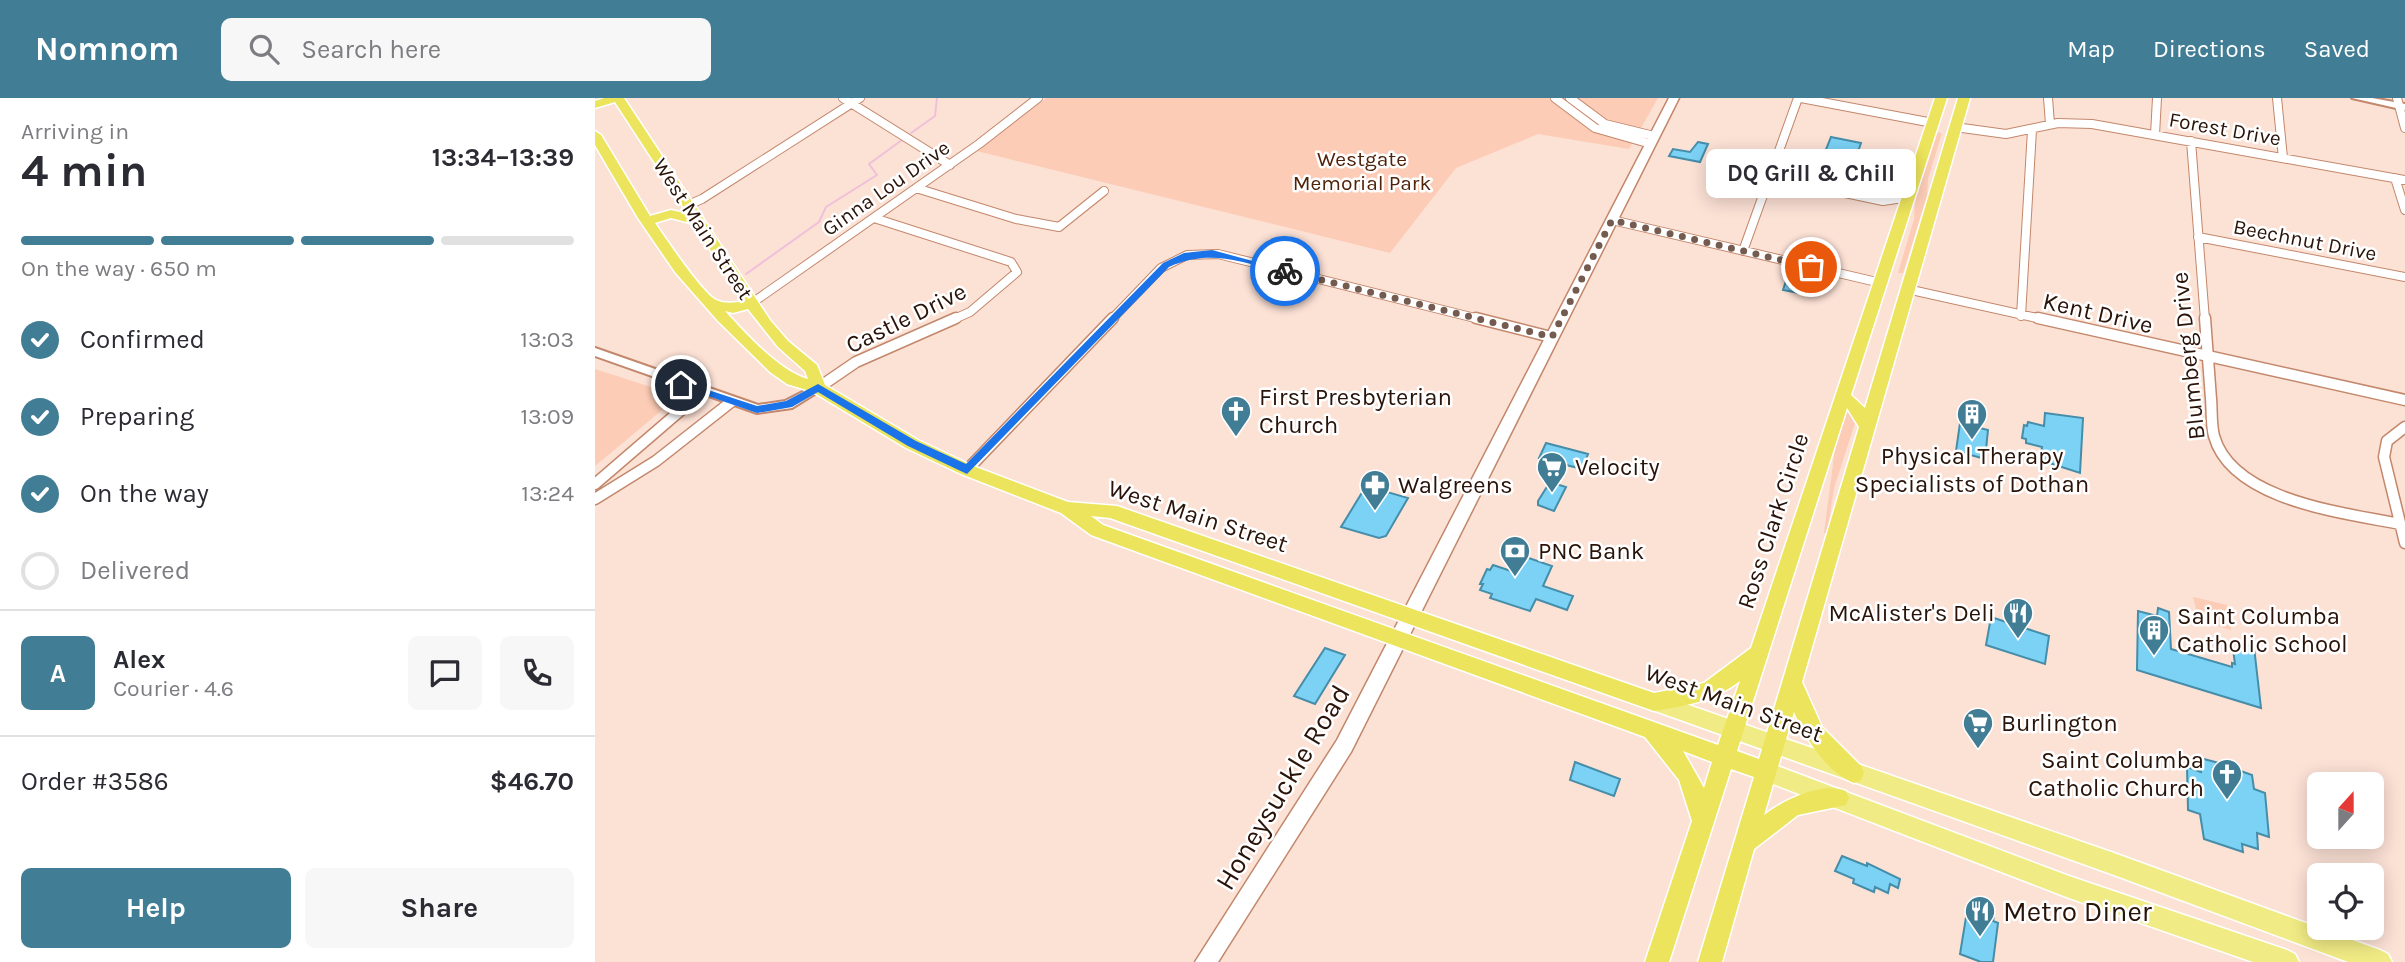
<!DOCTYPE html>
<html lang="en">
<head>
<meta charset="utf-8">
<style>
  body { margin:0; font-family:Karla,sans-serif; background:#f7f7f7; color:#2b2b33; height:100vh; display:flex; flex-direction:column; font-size:26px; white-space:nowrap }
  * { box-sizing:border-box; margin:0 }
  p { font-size:23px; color:#7c7c81 }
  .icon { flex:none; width:38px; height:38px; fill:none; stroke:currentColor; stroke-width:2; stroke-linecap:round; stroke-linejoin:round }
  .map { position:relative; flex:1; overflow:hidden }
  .drawer { display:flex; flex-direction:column; background:#fff; width:595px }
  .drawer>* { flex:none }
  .needle { width:46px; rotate:21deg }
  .fabs { position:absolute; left:1712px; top:674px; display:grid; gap:14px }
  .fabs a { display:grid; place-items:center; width:77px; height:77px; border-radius:10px; background:#fff; box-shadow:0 4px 18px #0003; font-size:35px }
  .pin { position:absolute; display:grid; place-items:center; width:60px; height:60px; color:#fff; margin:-30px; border:4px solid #fff; border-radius:50%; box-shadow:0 2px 7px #0007 }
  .courier { position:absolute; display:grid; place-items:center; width:70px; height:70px; margin:-35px; border:5px solid #1a73e8; border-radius:50%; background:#fff; color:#222; box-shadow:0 2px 9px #0007 }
  .bubble { position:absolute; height:49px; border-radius:10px; background:#fff; box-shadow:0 4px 18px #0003; font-size:23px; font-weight:700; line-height:49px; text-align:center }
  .head em { font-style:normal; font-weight:700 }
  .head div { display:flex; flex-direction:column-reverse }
  .head { display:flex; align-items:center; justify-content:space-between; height:119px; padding:0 21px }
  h1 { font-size:46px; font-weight:700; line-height:52px }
  .bar { display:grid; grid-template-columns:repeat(4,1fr); gap:10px 7px; align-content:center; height:84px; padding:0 21px }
  .bar i { height:9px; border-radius:5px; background:#e1e1e2 }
  .bar .on { background:#417d94 }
  .bar p { grid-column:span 4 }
  .line { display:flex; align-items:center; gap:18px; padding:0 21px; border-top:2px solid #e1e1e2 }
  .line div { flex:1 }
  .round { display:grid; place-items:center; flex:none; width:74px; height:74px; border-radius:10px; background:#f7f7f7 }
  ol { padding:0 21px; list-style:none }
  li { display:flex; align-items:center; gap:21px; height:77px }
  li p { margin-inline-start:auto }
  li .icon { padding:7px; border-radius:50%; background:#417d94; color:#fff; stroke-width:4 }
  li:last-child { color:#7c7c81 }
  li i { width:38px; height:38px; border:4px solid #e1e1e2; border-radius:50% }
  .primary-button { display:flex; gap:14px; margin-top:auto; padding:14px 21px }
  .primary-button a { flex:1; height:80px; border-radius:10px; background:#417d94; color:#fff; font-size:28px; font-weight:700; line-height:80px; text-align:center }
  .primary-button a+a { background:#f7f7f7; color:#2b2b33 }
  header { display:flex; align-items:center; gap:42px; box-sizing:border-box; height:98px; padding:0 35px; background:#417d94; color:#fff }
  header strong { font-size:33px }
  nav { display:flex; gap:38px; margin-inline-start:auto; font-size:24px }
  .search { width:490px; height:63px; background:#f7f7f7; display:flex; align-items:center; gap:18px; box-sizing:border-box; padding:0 24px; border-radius:10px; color:#7c7c81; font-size:26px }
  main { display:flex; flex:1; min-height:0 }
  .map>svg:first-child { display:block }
</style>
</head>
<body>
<header>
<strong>Nomnom</strong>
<div class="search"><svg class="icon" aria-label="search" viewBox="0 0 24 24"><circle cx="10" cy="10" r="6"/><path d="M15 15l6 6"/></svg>Search here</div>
<nav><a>Map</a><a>Directions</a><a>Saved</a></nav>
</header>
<main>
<section class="drawer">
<div class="head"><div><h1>4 min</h1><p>Arriving in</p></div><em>13:34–13:39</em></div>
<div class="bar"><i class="on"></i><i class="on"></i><i class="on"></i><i></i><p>On the way · 650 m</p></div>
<ol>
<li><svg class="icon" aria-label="check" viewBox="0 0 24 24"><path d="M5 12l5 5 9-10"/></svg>Confirmed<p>13:03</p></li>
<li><svg class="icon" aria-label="check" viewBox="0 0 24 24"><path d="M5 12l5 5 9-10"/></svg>Preparing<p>13:09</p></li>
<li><svg class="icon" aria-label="check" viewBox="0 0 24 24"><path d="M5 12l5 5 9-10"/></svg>On the way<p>13:24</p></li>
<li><i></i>Delivered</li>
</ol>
<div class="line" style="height:126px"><b class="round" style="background:#417d94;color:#fff">A</b><div><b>Alex</b><p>Courier · 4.6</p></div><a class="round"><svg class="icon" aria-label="chat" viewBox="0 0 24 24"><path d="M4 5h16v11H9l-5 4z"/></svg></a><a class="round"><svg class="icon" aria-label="phone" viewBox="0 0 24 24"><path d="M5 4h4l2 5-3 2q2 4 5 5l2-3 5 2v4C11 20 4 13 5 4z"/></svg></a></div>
<div class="line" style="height:91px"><div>Order #3586</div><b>$46.70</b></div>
<div class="primary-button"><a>Help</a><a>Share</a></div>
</section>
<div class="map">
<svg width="1810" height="864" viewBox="0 0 1810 864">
  <rect width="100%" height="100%" fill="#fce1d5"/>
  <path fill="#fcccb6" d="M451 0H1063L1034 51 943 36 861 70 795 155 382 53Z
    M1342 34 1346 35V38L1333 81 1332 98 1308 175H1303L1319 121 1320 103Z
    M0 271 84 298 0 368Z
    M1252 310 1261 322 1239 390 1232 436 1229 435 1241 343Z
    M1598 499 1632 507 1636 532 1619 527 1618 518 1601 511Z"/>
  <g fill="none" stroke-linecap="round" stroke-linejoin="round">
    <path stroke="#f0bfd9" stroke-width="2" d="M316 35 340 18 342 0
      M151 176 224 124 231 109 282 77 274 66 307 42"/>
  </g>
  <path fill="#7bd2f5" stroke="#458da9" stroke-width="2" d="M1236 39 1266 45 1257 71 1231 68 1232 65 1226 64Z
    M1103 44 1113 46 1105 64 1074 58 1078 51 1095 54Z
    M1191 183 1218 189 1215 197 1188 192Z
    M1450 315 1488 320 1485 375 1445 362 1447 349 1431 345V341L1427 340 1429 327 1432 328 1433 324 1449 328Z
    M1365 325 1393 332 1390 361 1361 353Z
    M951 345 993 356 987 371 944 360Z
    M777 384 788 387 785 392 813 400 791 438 784 440 746 429 771 388H774Z
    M955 384 971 389 959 413 943 407V403Z
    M925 457 957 468 948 488 978 498 972 512 941 501 935 513 895 500 897 496 885 492 888 486H885L892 471 895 472 898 467 916 473Z
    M1563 510 1574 514 1576 551 1637 569V565L1640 566 1638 551 1646 553 1645 545 1659 549 1666 610 1542 572 1543 513 1562 518Z
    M1396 519 1454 538 1450 566 1391 547Z
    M730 550 750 557 720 606 699 598Z
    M1605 660 1643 670V672L1657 677 1659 691 1670 695 1674 739 1662 735 1663 751 1647 746 1648 754 1609 741 1605 716 1593 712 1592 669 1606 674Z
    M980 664 1025 681 1019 698 975 682Z
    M1247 758 1272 768V765L1305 781 1303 790 1295 786 1293 795 1280 789 1279 794 1258 785 1259 781 1240 773Z
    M1383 812 1399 818 1398 823 1403 825 1398 864H1386L1365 856 1372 813 1383 817Z"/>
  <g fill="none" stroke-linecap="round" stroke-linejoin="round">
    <g stroke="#c3876b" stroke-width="10">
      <path id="minor-far1" d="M248 0 355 67
        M960 0 1000 30 1056 46
        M975 0 1010 26 1059 38
        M1206 0 1338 25
        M1453 0 1455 26
        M1682 0 1688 60
        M1802 0 1810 30
        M1360 29 1411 36 1463 25 1497 26 1810 82
        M1560 37 1562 0
        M1596 43 1610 222
        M1174 79 1288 103 1314 99
        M1800 80 1810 112
        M321 90 421 121 464 129 509 93
        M93 107 107 101 265 0
        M279 120 416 164 422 174 375 214 357 222
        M1017 122 1286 185
        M1603 139 1810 179
        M1148 153 1203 0
        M1312 191 1451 222
        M157 205 384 46 443 0
        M1426 218 1437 32
        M516 222 566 170 592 157 623 156 888 222"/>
    </g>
    <g stroke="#c3876b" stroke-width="13">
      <path id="minor" d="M881 220 956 239
        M1443 220 1810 302
        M1610 220C1612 247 1614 274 1616 301 1617 312 1616 327 1619 338 1637 403 1750 415 1805 426
        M223 290 261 264 361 220
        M1810 329 1792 343 1789 359 1810 445
        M372 372 518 220
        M0 386 107 294
        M0 401 61 363 136 304"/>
    </g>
    <g stroke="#c3876b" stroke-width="4">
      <path id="tertiary" d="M1757 0H1777L1810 6V12Z
        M0 250 163 307 190 303 223 286 229 290 197 310 162 315 0 258Z"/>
    </g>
    <g stroke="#c3876b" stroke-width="3">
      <path id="secondary" d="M1074 0H1084L756 654 623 864H600L742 642Z"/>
    </g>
    <g stroke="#fff" stroke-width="3">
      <path id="primary" d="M1059 595 1519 755 1785 852 1793 856 1797 864H1753L1519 777 1052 610 1049 604 1052 598Z
        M1172 664 1474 778 1692 852 1700 856 1704 864H1658L1474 800 1165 681 1162 674 1165 667Z"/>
    </g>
    <g stroke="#fff" stroke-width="3">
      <path id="trunk" d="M9 0H29L175 222 193 243 222 267 230 287 323 342 378 368 473 404 522 408 1059 595 1109 585 1156 550 1340 0H1352L1256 297 1270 310 1363 0H1375L1207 584 1227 629 1266 668 1269 675 1266 682 1259 685C1231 674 1210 640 1199 614L1169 717C1189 702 1226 683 1251 693L1254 700 1251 707 1203 717 1159 751 1127 864H1103L1159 679 1136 671 1074 864H1050L1097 723 1084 682 1050 639 496 437 466 415 366 376 311 350 218 294 192 286 175 274 123 223 80 174 43 120 0 47V33L6 37 55 118 76 112 93 116 20 4 0 10V3ZM76 120 99 126 148 203C140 205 130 206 121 202 107 195 71 141 60 125ZM153 211 183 249 210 273 213 281C184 273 150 235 130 213L138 215ZM1252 310 1264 329 1164 661 1142 653ZM496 418 515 420 1059 613C1091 608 1119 603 1145 583L1123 647 508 427ZM1088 653 1117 664 1109 690Z"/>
    </g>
    <use href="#minor-far1" stroke="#fff" stroke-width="8"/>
    <use href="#minor" stroke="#fff" stroke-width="10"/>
    <use href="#tertiary" fill="#fff" fill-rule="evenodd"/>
    <use href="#secondary" fill="#fff" fill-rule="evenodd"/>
    <use href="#primary" fill="#f1eb85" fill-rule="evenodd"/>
    <use href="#trunk" fill="#ece45c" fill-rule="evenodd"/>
  </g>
  <path fill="#1a73e8" d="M617 152 695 173 690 175C647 165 617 150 574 169L372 376 313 348 223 294 197 309 162 315 81 287 86 283 162 308 191 303 223 286 321 343 371 366 568 165 589 155Z"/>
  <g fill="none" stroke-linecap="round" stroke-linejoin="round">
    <path stroke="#745b50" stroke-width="7" stroke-dasharray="0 12.6" d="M690 173 957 239 1017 122 1216 169"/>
  </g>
  <defs>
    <g id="church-pin" transform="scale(1.575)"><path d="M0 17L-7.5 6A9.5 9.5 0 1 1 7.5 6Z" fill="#417d94" stroke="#fff"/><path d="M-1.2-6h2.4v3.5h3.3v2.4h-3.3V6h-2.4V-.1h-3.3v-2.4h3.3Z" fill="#fff"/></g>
    <g id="building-pin" transform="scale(1.575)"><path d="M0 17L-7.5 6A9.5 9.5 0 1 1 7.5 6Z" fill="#417d94" stroke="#fff"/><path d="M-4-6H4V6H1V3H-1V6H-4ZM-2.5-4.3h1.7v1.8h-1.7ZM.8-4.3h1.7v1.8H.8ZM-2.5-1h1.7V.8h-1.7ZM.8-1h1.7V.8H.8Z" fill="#fff"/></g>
    <g id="supermarket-pin" transform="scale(1.575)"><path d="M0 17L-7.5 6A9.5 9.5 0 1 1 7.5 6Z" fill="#417d94" stroke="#fff"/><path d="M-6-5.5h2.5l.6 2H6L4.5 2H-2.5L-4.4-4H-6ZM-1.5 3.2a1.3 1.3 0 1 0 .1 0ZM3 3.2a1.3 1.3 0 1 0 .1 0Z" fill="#fff"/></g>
    <g id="pharmacy-pin" transform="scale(1.575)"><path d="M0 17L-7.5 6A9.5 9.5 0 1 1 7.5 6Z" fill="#417d94" stroke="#fff"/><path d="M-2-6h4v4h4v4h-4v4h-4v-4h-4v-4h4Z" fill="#fff"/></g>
    <g id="bank-pin" transform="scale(1.575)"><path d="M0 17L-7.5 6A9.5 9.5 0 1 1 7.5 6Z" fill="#417d94" stroke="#fff"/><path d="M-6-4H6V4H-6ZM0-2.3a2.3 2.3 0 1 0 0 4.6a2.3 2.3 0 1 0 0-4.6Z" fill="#fff"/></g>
    <g id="restaurant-pin" transform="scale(1.575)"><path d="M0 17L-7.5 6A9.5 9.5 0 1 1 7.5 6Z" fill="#417d94" stroke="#fff"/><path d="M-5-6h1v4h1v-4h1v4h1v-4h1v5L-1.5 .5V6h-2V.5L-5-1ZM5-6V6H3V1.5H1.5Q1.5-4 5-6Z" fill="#fff"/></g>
  </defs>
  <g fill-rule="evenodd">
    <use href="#church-pin" x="641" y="313"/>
    <use href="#building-pin" x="1377" y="316"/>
    <use href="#supermarket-pin" x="957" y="369"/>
    <use href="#pharmacy-pin" x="780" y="387"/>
    <use href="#bank-pin" x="920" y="453"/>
    <use href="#restaurant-pin" x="1423" y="515"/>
    <use href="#building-pin" x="1559" y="532"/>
    <use href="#supermarket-pin" x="1383" y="625"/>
    <use href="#church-pin" x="1632" y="676"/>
    <use href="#restaurant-pin" x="1385" y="813"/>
  </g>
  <g text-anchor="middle" stroke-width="5" stroke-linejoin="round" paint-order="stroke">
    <g font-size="21" fill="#2a1308" stroke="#fff">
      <text transform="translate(1630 31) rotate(10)" y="7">Forest Drive</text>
      <text transform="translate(291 90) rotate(-35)" y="7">Ginna Lou Drive</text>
      <text transform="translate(108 131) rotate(57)" y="7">West Main Street</text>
      <text transform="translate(1710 142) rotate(11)" y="7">Beechnut Drive</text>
    </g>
    <g font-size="21" fill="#4f2209" stroke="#fff">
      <text x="767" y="68">Westgate<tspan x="767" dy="24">Memorial Park</tspan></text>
    </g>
    <g font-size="24" fill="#2a1308" stroke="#fff">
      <text transform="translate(1503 215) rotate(13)" y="8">Kent Drive</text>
      <text transform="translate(311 220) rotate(-26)" y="8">Castle Drive</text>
      <text transform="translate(1593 258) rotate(-96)" y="8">Blumberg Drive</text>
      <text transform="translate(603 418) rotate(18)" y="8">West Main Street</text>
      <text transform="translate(1178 423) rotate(-72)" y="8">Ross Clark Circle</text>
      <text transform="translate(1139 605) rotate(20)" y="8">West Main Street</text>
    </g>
    <g font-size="24" fill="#2a1308" stroke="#fff" text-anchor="start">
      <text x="664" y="307">First Presbyterian<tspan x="664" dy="28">Church</tspan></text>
      <text x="1377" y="366" text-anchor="middle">Physical Therapy<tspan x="1377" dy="28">Specialists of Dothan</tspan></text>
      <text x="980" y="377">Velocity</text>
      <text x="803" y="395">Walgreens</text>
      <text x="943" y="461">PNC Bank</text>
      <text x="1400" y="523" text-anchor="end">McAlister's Deli</text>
      <text x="1582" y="526">Saint Columba<tspan x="1582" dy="28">Catholic School</tspan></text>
      <text x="1406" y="633">Burlington</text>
      <text x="1609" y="670" text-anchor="end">Saint Columba<tspan x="1609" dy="28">Catholic Church</tspan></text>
    </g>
    <g font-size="28" fill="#2a1308" stroke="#fff">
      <text transform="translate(687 689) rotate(-59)" y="10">Honeysuckle Road</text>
    </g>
    <g font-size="28" fill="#2a1308" stroke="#fff" text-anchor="start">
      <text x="1408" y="823">Metro Diner</text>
    </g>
  </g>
</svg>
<div class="fabs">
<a><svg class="needle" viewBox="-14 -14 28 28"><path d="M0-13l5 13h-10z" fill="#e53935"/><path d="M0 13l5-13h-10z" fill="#7c7c81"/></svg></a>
<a><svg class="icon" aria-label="locate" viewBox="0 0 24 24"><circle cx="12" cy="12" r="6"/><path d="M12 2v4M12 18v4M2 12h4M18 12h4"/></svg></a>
</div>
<div class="pin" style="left:1216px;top:169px;background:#ea580c"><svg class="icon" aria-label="bag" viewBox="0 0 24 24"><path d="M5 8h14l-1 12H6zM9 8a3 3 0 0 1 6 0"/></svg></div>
<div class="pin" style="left:86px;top:287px;background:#1f2937"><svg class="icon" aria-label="home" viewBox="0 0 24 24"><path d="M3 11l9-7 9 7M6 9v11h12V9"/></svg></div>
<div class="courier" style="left:690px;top:173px"><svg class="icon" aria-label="bike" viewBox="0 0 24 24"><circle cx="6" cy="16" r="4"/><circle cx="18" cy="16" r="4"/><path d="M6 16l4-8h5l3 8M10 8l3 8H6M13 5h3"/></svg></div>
<div class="bubble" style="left:1111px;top:51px;width:210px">DQ Grill &amp; Chill</div>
</div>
</main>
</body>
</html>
